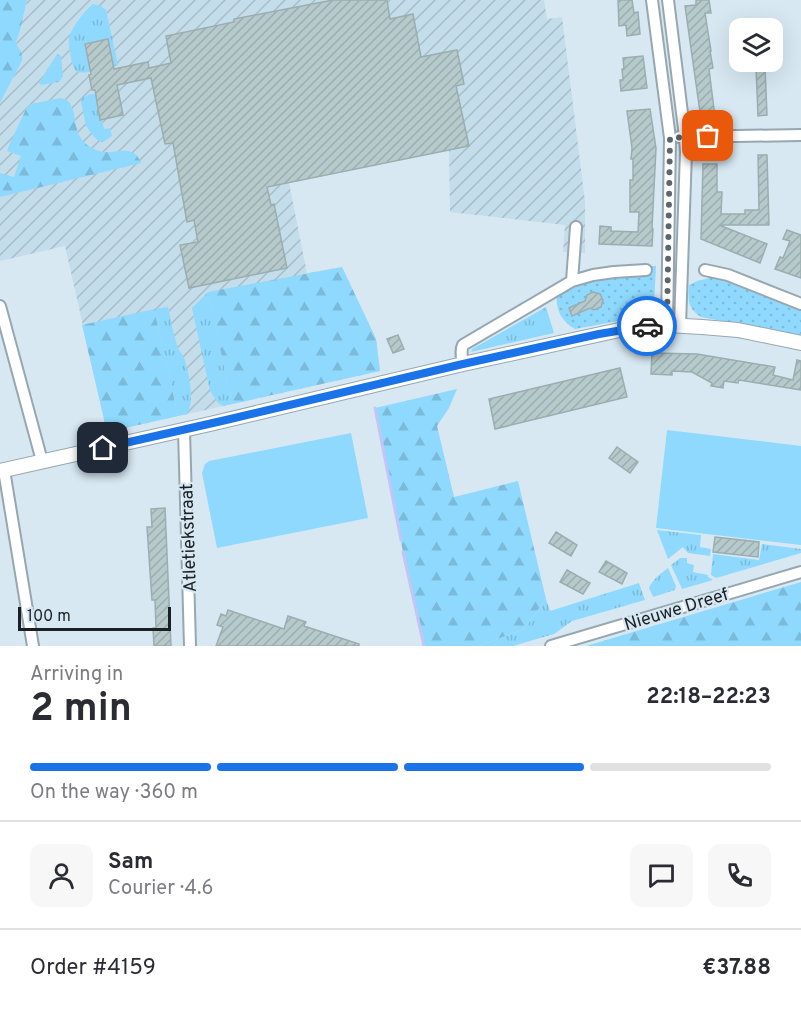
<!DOCTYPE html>
<html lang="en">
<head>
<meta charset="utf-8">
<style>
  body { margin:0; font-family:Overpass,sans-serif; background:#f7f7f7; color:#2b2b33; height:100vh; display:flex; flex-direction:column; font-size:22px; white-space:nowrap }
  * { box-sizing:border-box; margin:0 }
  p { font-size:20px; color:#7c7c81 }
  .icon { flex:none; width:33px; height:33px; fill:none; stroke:currentColor; stroke-width:2; stroke-linecap:round; stroke-linejoin:round }
  .map { position:relative; height:646px; overflow:hidden }
  .panel { display:flex; flex-direction:column; background:#fff; flex:1 }
  .panel>* { flex:none }
  .buttons { position:absolute; left:729px; top:18px; display:grid; gap:12px }
  .buttons a { display:grid; place-items:center; width:54px; height:54px; border-radius:12px; background:#fff; box-shadow:0 6px 24px #0002; font-size:30px }
  .scale { position:absolute; left:18px; bottom:15px; width:153px; box-sizing:border-box; padding-left:6px; border:3px solid #1a2023; border-top:0; font-size:16px; line-height:21px; white-space:nowrap; color:#1a2023; -webkit-text-stroke:4px #d7e8f2; paint-order:stroke }
  .pin { position:absolute; display:grid; place-items:center; width:51px; height:51px; color:#fff; margin:-26px; border-radius:12px; box-shadow:0 3px 9px #0006 }
  .courier { position:absolute; display:grid; place-items:center; width:60px; height:60px; margin:-30px; border:4px solid #1a73e8; border-radius:50%; background:#fff; color:#222; box-shadow:0 2px 8px #0007 }
  .headline em { font-style:normal; font-weight:700 }
  .headline div { display:flex; flex-direction:column-reverse }
  .headline { display:flex; align-items:center; justify-content:space-between; height:102px; padding:0 30px }
  h1 { font-size:39px; font-weight:700; line-height:45px }
  .bar { display:grid; grid-template-columns:repeat(4,1fr); gap:9px 6px; align-content:center; height:72px; padding:0 30px }
  .bar i { height:8px; border-radius:4px; background:#e1e1e2 }
  .bar .active { background:#1a73e8 }
  .bar p { grid-column:span 4 }
  .line { display:flex; align-items:center; gap:15px; padding:0 30px; border-top:2px solid #e1e1e2 }
  .line div { flex:1 }
  .round { display:grid; place-items:center; flex:none; width:63px; height:63px; border-radius:12px; background:#f7f7f7 }
  .map>svg:first-child { display:block }
</style>
</head>
<body>
<div class="map">
<svg width="801" height="646" viewBox="0 0 801 646">
  <defs>
    <pattern id="industrial-furrows" width="10" height="10" patternUnits="userSpaceOnUse" patternTransform="scale(1.5)"><rect width="10" height="10" fill="#c4ddea"/><path d="M-1 1l2-2M0 10L10 0M9 11l2-2" fill="none" stroke="#a8bdc8"/></pattern>
    <pattern id="grass-tufts" width="24" height="20" patternUnits="userSpaceOnUse" patternTransform="scale(1.5)"><rect width="24" height="20" fill="#8fd9fe"/><path d="M3 7l-1-3M5 7V3M7 7l1-3M15 17l-1-3M17 17v-4M19 17l1-3" fill="none" stroke="#7bbad9"/></pattern>
    <pattern id="forest-firs" width="22" height="20" patternUnits="userSpaceOnUse" patternTransform="scale(1.5)"><rect width="22" height="20" fill="#8fd9fe"/><path d="M5 1l3.5 6h-7zM16 11l3.5 6h-7z" fill="#7bbad9"/></pattern>
    <pattern id="park-dots" width="8" height="8" patternUnits="userSpaceOnUse" patternTransform="scale(1.5)"><rect width="8" height="8" fill="#8fd9fe"/><path d="M2 2h.1M6 6h.1" fill="none" stroke="#7bbad9" stroke-width="1.8" stroke-linecap="round"/></pattern>
    <pattern id="building-hatch" width="6" height="6" patternUnits="userSpaceOnUse" patternTransform="scale(1.5)"><rect width="6" height="6" fill="#b6cacc"/><path d="M-1 1l2-2M0 6l6-6M5 7l2-2" fill="none" stroke="#9cadaf"/></pattern>
  </defs>
  <rect width="100%" height="100%" fill="#d7e8f2"/>
  <path fill="url(#industrial-furrows)" d="M27 0H544L547 19 562 17 585 201V253L563 252 565 225 450 212 449 150 289 183 307 273 342 267 376 339 380 371 107 432 65 246 0 261V103L22 61 16 43 20 31Z"/>
  <path fill="url(#grass-tufts)" d="M93 4 101 6 106 10 118 65C110 67 82 76 76 71 73 68 72 62 71 58 70 51 68 45 69 39 70 29 86 9 93 4Z
    M57 54 61 56 63 76 59 82 41 85 39 83Z
    M90 94H96L100 120H102L104 129 110 128 112 136 103 142 99 141 94 137 86 126 81 102V99Z
    M208 292 232 404 223 406 217 402 210 391 192 308Z
    M168 307C171 320 173 333 177 345 178 350 182 353 184 358 189 373 195 400 187 414L178 416 154 309Z
    M546 307 554 333 471 352 472 349Z
    M657 530 701 535 700 547 711 549 710 556 688 553 683 547 668 559Z
    M762 544 801 549V553L716 578 711 575 713 554 759 560Z
    M680 558H687V563L694 565 693 572 708 575V577L713 580 682 589 671 565Z
    M668 568 676 586 675 590 653 597 649 588C653 579 660 574 668 568Z
    M639 583 645 600 572 621 554 634 513 646H479L524 629 546 599 550 611Z"/>
  <path fill="url(#forest-firs)" d="M0 0H27L20 31 16 43C19 49 23 52 22 61L0 103Z
    M60 98C81 100 69 131 86 144 91 148 97 151 104 152 118 153 134 144 141 163L0 197V173L14 177 21 156 7 151 10 143 27 107 31 104Z
    M342 267 376 339 380 371 232 404 208 292Z
    M154 309 178 416 107 432 82 325Z
    M457 389 449 408 437 426 454 497 518 481 546 599 524 629 479 646H424L403 552 375 408Z
    M801 582V646H586Z"/>
  <path fill="url(#park-dots)" d="M651 266H656L654 305 640 317 575 329C562 322 555 309 557 295 586 278 617 276 650 272Z
    M714 277 721 278 801 309V336L701 317C687 307 688 301 689 285L697 281Z"/>
  <path fill="#8fd9fe" d="M667 430 801 446V545L656 528Z
    M351 433 368 518 217 548 202 473 205 464 209 461Z"/>
  <g fill="none" stroke-linecap="round" stroke-linejoin="round">
    <path stroke="#c4c4f7" stroke-width="3" d="M375 408 401 540
      M403 552 424 646"/>
  </g>
  <path fill="url(#building-hatch)" stroke="#9aaeb0" stroke-width="1.5" d="M333 0H387L390 19 413 14 421 57 457 50 464 84 456 86 469 146 267 187 271 205 274 204 287 268 189 288 180 245 198 242 194 220 187 222 173 143 165 144 151 78 117 85 123 115 100 120 95 90H92L89 75 91 74 85 44 108 39 114 69 148 62 149 68 171 63 166 36 234 22V19Z
    M618 0H632L634 13 638 12 640 34 627 36 626 25 619 26Z
    M696 0H709L711 13H705L711 51H710L713 68 709 69 715 117 701 119 685 6 696 5Z
    M643 56 647 88 621 91 620 80H623L622 69H624L623 58Z
    M756 67H765L767 115 758 116Z
    M650 109 656 148 652 228 653 229 652 246 599 244 600 226 611 227V231L638 232 639 212H630V180H633V159H631L632 148 627 111Z
    M758 155H767L769 225H719L767 244 760 263 701 239 703 164H717V192H722L721 214H745V210H759Z
    M787 230 801 235V278L775 269 780 257 783 258 790 241 783 239Z
    M593 292 600 294 603 300 601 307 594 310 590 308 572 316 569 308 585 301 587 295Z
    M398 335 404 349 393 353 387 339Z
    M652 353 697 354 775 367 773 375 793 380 797 360 801 361V390L739 380 738 383 724 381 723 388 711 386 712 383 692 372 672 371V375L651 374Z
    M620 368 627 397 495 429 489 399Z
    M617 447 638 462 630 473 609 458Z
    M165 508 171 646H154L153 628H156L155 600H152L147 527H152L151 509Z
    M556 532 577 545 571 556 549 543Z
    M715 537 759 542 758 557 713 552Z
    M606 561 627 573 622 584 599 572Z
    M567 570 590 583 583 594 560 582Z
    M228 610 284 629 288 616 306 622 304 626 359 644V646H216L223 627 217 625 221 614 226 616Z"/>
  <g fill="none" stroke-linecap="round" stroke-linejoin="round">
    <g stroke="#97a7b0" stroke-width="14">
      <path id="street" d="M652 0 670 138 667 325
        M668 0 685 137 686 152 680 325
        M679 137 801 135
        M705 270 728 275 801 304
        M572 281 576 227
        M0 306 42 461
        M463 364C462 357 460 351 463 345L572 281 593 275 614 272 646 270
        M184 430 190 646
        M4 470 33 646
        M551 646 801 572"/>
    </g>
    <g stroke="#97a7b0" stroke-width="16">
      <path id="secondary" d="M0 471 210 424 463 364 624 329 667 325 702 327 738 330 801 343"/>
    </g>
    <use href="#street" stroke="#fff" stroke-width="10"/>
    <use href="#secondary" stroke="#fff" stroke-width="14"/>
  </g>
  <g fill="none" stroke-linecap="round" stroke-linejoin="round">
    <path stroke="#5c666b" stroke-width="6" stroke-dasharray="0 10.8" d="M647 326 667 325 670 138 708 136"/>
    <path stroke="#1a73e8" stroke-width="8" d="M103 448 226 420 463 364 599 334 647 326"/>
  </g>
  <g text-anchor="middle" stroke-width="4.5" stroke-linejoin="round" paint-order="stroke">
    <g font-size="18" fill="#1a2023" stroke="#d7e8f2">
      <text transform="translate(188 538) rotate(-92)" y="6">Atletiekstraat</text>
      <text transform="translate(676 609) rotate(-17)" y="6">Nieuwe Dreef</text>
    </g>
  </g>
</svg>
<div class="buttons">
<a><svg class="icon" aria-label="layers" viewBox="0 0 24 24"><path d="M12 4l9 5-9 5-9-5zM3 14l9 5 9-5"/></svg></a>
</div>
<div class="scale">100 m</div>
<div class="pin" style="left:708px;top:136px;background:#ea580c"><svg class="icon" aria-label="bag" viewBox="0 0 24 24"><path d="M5 8h14l-1 12H6zM9 8a3 3 0 0 1 6 0"/></svg></div>
<div class="pin" style="left:103px;top:448px;background:#1f2937"><svg class="icon" aria-label="home" viewBox="0 0 24 24"><path d="M3 11l9-7 9 7M6 9v11h12V9"/></svg></div>
<div class="courier" style="left:647px;top:326px"><svg class="icon" aria-label="car" viewBox="0 0 24 24"><path d="M5 17H2v-5l4-1 3-4h7l3 4 3 1v5h-3M9 17h6M6 11h13"/><circle cx="7" cy="17" r="2"/><circle cx="17" cy="17" r="2"/></svg></div>
</div>
<section class="panel">
<div class="headline"><div><h1>2 min</h1><p>Arriving in</p></div><em>22:18–22:23</em></div>
<div class="bar"><i class="active"></i><i class="active"></i><i class="active"></i><i></i><p>On the way · 360 m</p></div>
<div class="line" style="height:108px"><a class="round"><svg class="icon" aria-label="person" viewBox="0 0 24 24"><circle cx="12" cy="8" r="4"/><path d="M4 21q1-7 8-7t8 7"/></svg></a><div><b>Sam</b><p>Courier · 4.6</p></div><a class="round"><svg class="icon" aria-label="chat" viewBox="0 0 24 24"><path d="M4 5h16v11H9l-5 4z"/></svg></a><a class="round"><svg class="icon" aria-label="phone" viewBox="0 0 24 24"><path d="M5 4h4l2 5-3 2q2 4 5 5l2-3 5 2v4C11 20 4 13 5 4z"/></svg></a></div>
<div class="line" style="height:78px"><div>Order #4159</div><b>€37.88</b></div>
</section>
</body>
</html>
